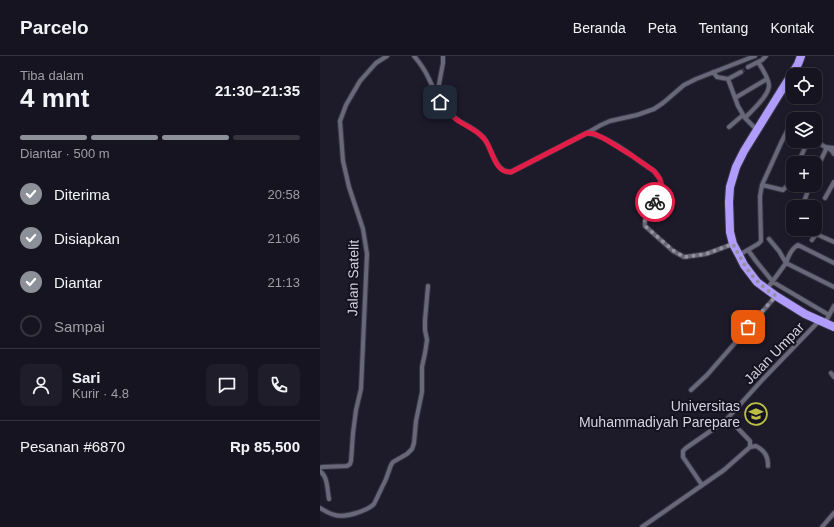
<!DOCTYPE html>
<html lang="id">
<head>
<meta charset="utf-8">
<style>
  body { margin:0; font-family:Helvetica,sans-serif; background:#1f1d29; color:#f1f3f6; height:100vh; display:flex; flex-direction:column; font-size:15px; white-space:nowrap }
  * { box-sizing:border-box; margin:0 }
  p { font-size:13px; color:#9e9ea5 }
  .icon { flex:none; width:22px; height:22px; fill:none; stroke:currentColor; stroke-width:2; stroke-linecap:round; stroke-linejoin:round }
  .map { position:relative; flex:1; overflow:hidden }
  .panel { display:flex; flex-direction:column; background:#161420; width:320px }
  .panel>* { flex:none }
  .fabs { position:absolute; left:466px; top:12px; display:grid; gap:8px }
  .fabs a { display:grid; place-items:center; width:36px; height:36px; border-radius:8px; background:#161420; box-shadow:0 2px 6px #0003,0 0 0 1px #35333e; font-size:20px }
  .pin { position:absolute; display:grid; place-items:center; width:34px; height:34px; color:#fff; margin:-17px; border-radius:8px; box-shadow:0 2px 6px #0006 }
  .courier { position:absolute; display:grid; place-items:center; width:40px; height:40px; margin:-20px; border:3px solid #e11d48; border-radius:50%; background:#fff; color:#222; box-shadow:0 1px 5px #0007 }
  .headline em { font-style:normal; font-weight:700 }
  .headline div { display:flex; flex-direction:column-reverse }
  .headline { display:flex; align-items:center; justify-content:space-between; height:68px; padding:0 20px }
  h1 { font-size:26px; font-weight:700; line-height:30px }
  .bar { display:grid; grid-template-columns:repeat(4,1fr); gap:6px 4px; align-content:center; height:48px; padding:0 20px }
  .bar i { height:5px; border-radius:3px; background:#35333e }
  .bar .current { background:#8c9099 }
  .bar p { grid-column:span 4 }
  .line { display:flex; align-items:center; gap:10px; padding:0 20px; border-top:1px solid #35333e }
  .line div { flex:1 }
  .round { display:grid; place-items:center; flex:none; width:42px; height:42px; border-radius:8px; background:#1f1d29 }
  ol { padding:0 20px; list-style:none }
  li { display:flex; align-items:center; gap:12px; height:44px }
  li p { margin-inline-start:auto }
  li .icon { padding:4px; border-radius:50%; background:#8c9099; color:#fff; stroke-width:4 }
  li:last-child { color:#9e9ea5 }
  li i { width:22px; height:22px; border:2px solid #35333e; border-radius:50% }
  header { display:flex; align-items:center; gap:24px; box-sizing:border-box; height:56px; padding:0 20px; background:#161420; border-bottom:1px solid #35333e }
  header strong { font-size:19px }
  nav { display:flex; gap:22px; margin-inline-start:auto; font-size:14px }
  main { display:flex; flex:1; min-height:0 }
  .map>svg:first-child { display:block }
</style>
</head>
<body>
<header>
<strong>Parcelo</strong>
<nav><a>Beranda</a><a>Peta</a><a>Tentang</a><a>Kontak</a></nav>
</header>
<main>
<section class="panel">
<div class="headline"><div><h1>4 mnt</h1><p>Tiba dalam</p></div><em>21:30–21:35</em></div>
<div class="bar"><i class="current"></i><i class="current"></i><i class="current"></i><i></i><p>Diantar · 500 m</p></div>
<ol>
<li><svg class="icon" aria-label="check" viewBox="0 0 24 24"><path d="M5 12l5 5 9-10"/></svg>Diterima<p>20:58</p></li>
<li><svg class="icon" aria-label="check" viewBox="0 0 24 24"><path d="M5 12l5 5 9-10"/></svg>Disiapkan<p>21:06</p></li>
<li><svg class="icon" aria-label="check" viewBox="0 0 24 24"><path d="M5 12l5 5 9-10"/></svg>Diantar<p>21:13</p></li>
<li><i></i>Sampai</li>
</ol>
<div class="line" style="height:72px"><a class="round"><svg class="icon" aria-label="person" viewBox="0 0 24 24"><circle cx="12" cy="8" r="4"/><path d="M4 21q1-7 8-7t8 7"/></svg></a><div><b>Sari</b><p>Kurir · 4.8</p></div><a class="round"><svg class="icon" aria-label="chat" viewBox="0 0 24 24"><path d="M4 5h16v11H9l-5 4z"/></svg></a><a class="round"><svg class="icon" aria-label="phone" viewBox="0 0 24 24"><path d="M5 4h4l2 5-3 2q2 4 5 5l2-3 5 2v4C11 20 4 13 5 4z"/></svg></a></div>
<div class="line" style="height:52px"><div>Pesanan #6870</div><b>Rp 85,500</b></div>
</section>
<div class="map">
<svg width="514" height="471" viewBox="0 0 514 471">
  <rect width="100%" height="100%" fill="#1d1a2a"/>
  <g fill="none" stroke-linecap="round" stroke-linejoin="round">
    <path stroke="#383645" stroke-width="4" stroke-dasharray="4 2" stroke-linecap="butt" d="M421 16 428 11"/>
    <g stroke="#383643" stroke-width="6">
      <path id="street" d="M94 0C100 7 105 14 109 23 113 31 116 40 122 47 126 54 132 60 139 65 148 70 157 74 164 82 172 92 175 117 191 116L267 77 281 69 290 65 317 59 334 53 343 47 364 29 376 23 435 0
        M428 11 442 4 446 0
        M393 16 397 21 408 23 421 16
        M408 23 418 50 425 62
        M117 39 123 7V0
        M415 42 447 23
        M409 71 423 59
        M437 74 425 62C432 54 449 40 449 29 448 21 442 12 438 6
        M267 77C286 80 306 95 321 106 325 109 330 112 334 115 338 119 342 126 342 132 342 133 340 136 339 137 335 147 323 160 325 170L353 195 364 201 386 198 413 188
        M495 84 505 91 514 92
        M508 92 512 95 514 98
        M478 107 488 85
        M495 117 507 91
        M442 129 463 134 467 130 473 118
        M505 142 514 126
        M485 151V143L490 129
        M449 183 459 195 466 207
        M492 184 496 178 514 186
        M428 194 436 205 453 226 509 259
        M419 199 438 188 441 185 440 140 442 129 461 87 468 73 473 69
        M466 207C468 201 472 192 478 189L514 207
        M447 233 466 207 514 231
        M505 267 514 250
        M511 317 514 321
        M371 334 387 319 456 240
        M430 391 436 390C445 395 448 400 448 410
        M0 412 2 411 27 410 30 408 31 405 33 377 36 354 41 333 47 198 43 173 29 131 23 105 20 65 26 49 40 25 56 7 67 0
        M0 415C8 421 7 433 9 443
        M382 429 363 401V395L366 392 405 365 443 323 499 265
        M0 452C5 455 10 458 15 459 25 462 47 455 54 448L66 423 71 409 73 406 87 398 92 393 94 387 96 365 102 336V311L105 297 107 284 105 274V264L108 230
        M322 471 404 414 430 391V385L408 362
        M502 471 514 457"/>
    </g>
    <g stroke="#383643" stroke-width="10">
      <path id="highway" d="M481 0 478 8 458 40 424 95 416 111 410 131 409 146 410 176 413 188 419 199 424 209 437 226 456 240 485 258 514 271"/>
    </g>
    <use href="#street" stroke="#69677a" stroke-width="4"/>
    <use href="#highway" stroke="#af9cfc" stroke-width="8"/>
  </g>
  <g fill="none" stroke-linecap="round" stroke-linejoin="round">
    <path stroke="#93929e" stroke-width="4" stroke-dasharray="0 7.2" d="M335 146C330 154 323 161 325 170L354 195 364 201 386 198 413 188C420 201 427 215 438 226 443 231 450 236 456 240L428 271"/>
    <path stroke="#e11d48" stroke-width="5" d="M120 46C125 52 131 59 137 64 147 71 158 74 165 84 173 94 174 117 191 116L267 77 275 78 285 83 311 99 334 115 340 123 342 132 335 146"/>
  </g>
  <defs>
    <g id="university-ring" transform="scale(1.15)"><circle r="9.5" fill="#141120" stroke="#bcbf43" stroke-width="1.5"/><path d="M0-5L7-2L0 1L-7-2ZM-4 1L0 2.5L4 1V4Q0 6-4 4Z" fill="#bcbf43"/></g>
  </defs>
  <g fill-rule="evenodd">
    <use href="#university-ring" x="436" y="358"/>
  </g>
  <g text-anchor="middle" stroke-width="4" stroke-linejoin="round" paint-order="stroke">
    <g font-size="14" fill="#d3d2dd" stroke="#141120">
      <text transform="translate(33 222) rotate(-89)" y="5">Jalan Satelit</text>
      <text transform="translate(454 297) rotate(-46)" y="5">Jalan Umpar</text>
    </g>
    <g font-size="14" fill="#d3d2dd" stroke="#141120" text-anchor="end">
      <text x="420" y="355">Universitas<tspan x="420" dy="16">Muhammadiyah Parepare</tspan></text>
    </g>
  </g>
</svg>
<div class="fabs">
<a><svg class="icon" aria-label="locate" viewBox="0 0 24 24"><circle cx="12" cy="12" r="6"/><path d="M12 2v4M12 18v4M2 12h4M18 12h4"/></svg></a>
<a><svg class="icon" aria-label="layers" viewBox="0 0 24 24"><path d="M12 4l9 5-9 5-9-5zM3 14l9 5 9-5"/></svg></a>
<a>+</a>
<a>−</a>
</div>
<div class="pin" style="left:428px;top:271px;background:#ea580c"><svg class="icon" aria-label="bag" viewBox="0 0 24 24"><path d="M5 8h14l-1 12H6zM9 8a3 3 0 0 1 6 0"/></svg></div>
<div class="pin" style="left:120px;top:46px;background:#1f2937"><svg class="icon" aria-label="home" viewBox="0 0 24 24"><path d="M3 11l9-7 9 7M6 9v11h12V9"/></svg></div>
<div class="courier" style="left:335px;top:146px"><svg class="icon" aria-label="bike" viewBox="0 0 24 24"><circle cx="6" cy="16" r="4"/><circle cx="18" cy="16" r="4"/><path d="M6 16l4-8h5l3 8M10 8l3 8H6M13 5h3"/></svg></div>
</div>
</main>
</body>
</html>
